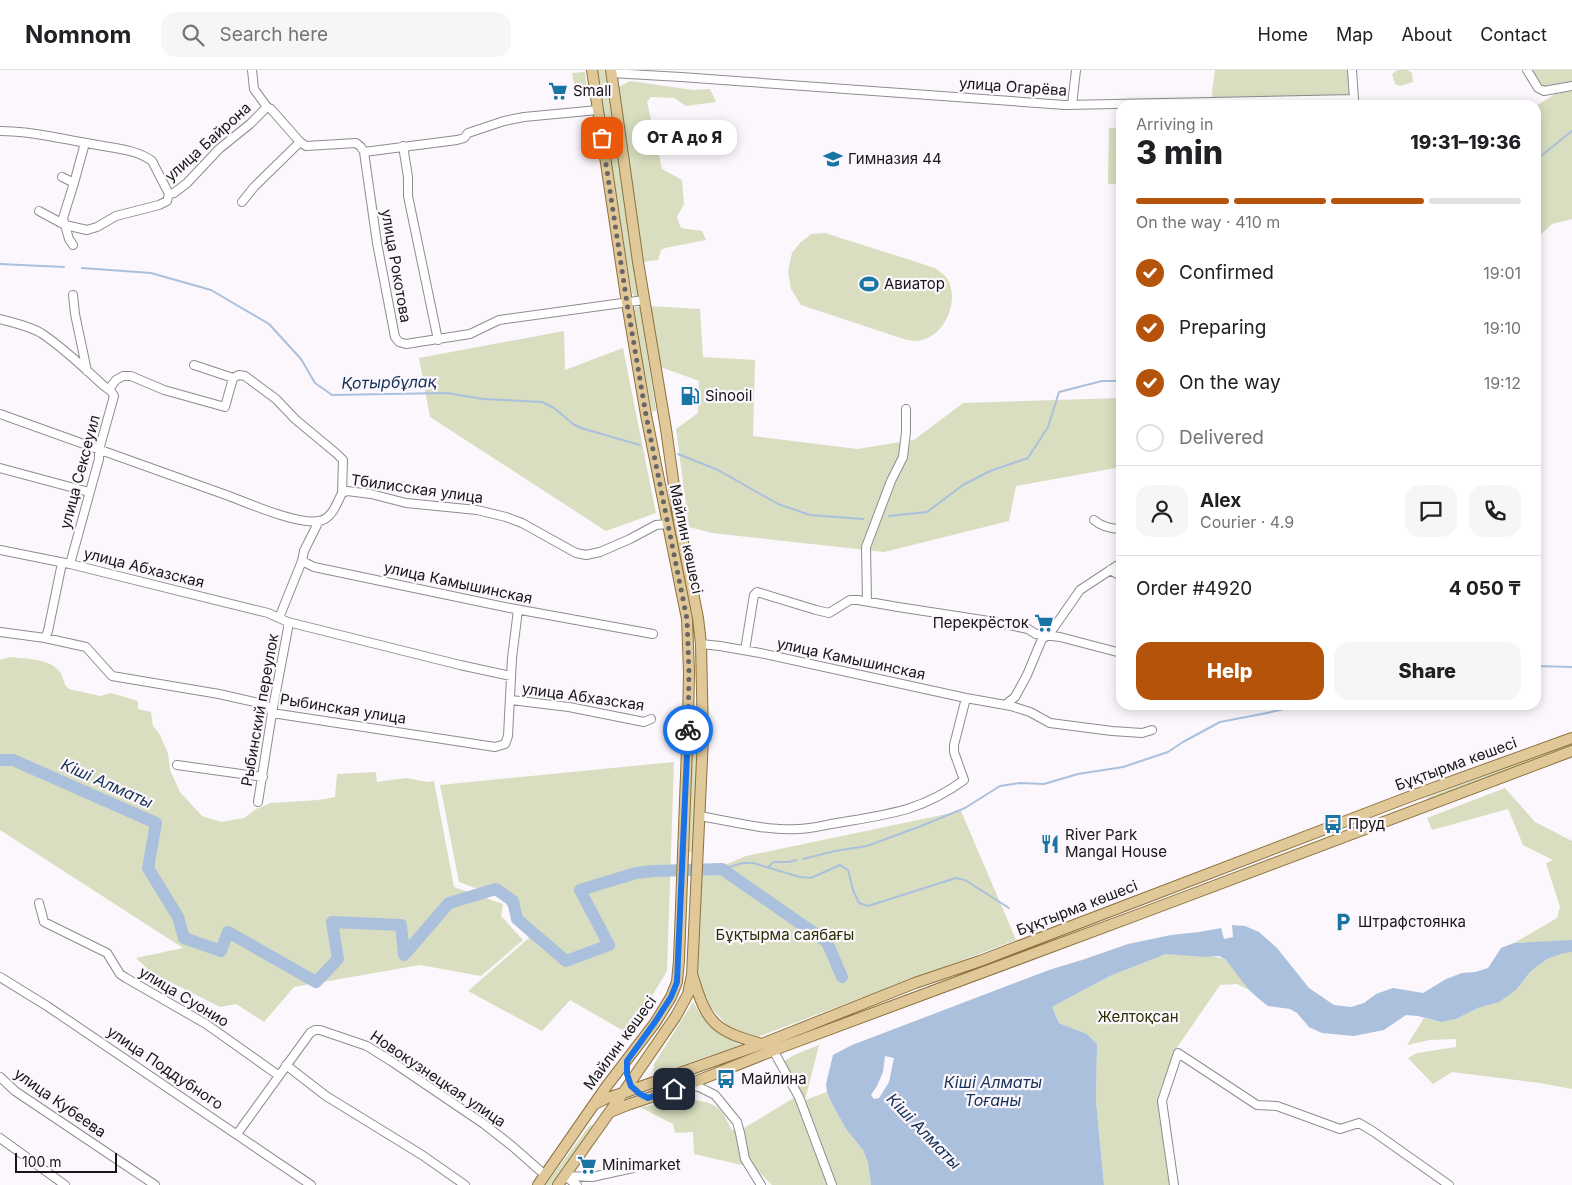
<!DOCTYPE html>
<html lang="en">
<head>
<meta charset="utf-8">
<style>
  body { margin:0; font-family:Inter,sans-serif; background:#f6f6f6; color:#202124; height:100vh; display:flex; flex-direction:column; font-size:19px; white-space:nowrap }
  * { box-sizing:border-box; margin:0 }
  p { font-size:16px; color:#757577 }
  .icon { flex:none; width:28px; height:28px; fill:none; stroke:currentColor; stroke-width:2; stroke-linecap:round; stroke-linejoin:round }
  .map { position:relative; flex:1; overflow:hidden }
  .drawer { position:absolute; left:1116px; top:30px; width:425px; height:610px; display:flex; flex-direction:column; background:#fff; border-radius:15px; box-shadow:0 2px 12px #0003 }
  .drawer>* { flex:none }
  .scale { position:absolute; left:15px; bottom:12px; width:102px; box-sizing:border-box; padding-left:5px; border:2px solid #181618; border-top:0; font-size:14px; line-height:18px; white-space:nowrap; color:#181618; -webkit-text-stroke:4px #fbf7fc; paint-order:stroke }
  .pin { position:absolute; display:grid; place-items:center; width:42px; height:42px; color:#fff; margin:-21px; border-radius:10px; box-shadow:0 2px 8px #0006 }
  .courier { position:absolute; display:grid; place-items:center; width:50px; height:50px; margin:-25px; border:4px solid #1a73e8; border-radius:50%; background:#fff; color:#222; box-shadow:0 1px 6px #0007 }
  .bubble { position:absolute; height:35px; border-radius:15px; background:#fff; box-shadow:0 2px 12px #0003; font-size:16px; font-weight:800; line-height:35px; text-align:center }
  .headline em { font-style:normal; font-weight:800 }
  .headline div { display:flex; flex-direction:column-reverse }
  .headline { display:flex; align-items:center; justify-content:space-between; height:85px; padding:0 20px }
  h1 { font-size:32px; font-weight:800; line-height:38px }
  .bar { display:grid; grid-template-columns:repeat(4,1fr); gap:8px 5px; align-content:center; height:60px; padding:0 20px }
  .bar i { height:6px; border-radius:4px; background:#e0e0e0 }
  .bar .current { background:#b45309 }
  .bar p { grid-column:span 4 }
  .line { display:flex; align-items:center; gap:12px; padding:0 20px; border-top:1px solid #e0e0e0 }
  .line div { flex:1 }
  .round { display:grid; place-items:center; flex:none; width:52px; height:52px; border-radius:15px; background:#f6f6f6 }
  ol { padding:0 20px; list-style:none }
  li { display:flex; align-items:center; gap:15px; height:55px }
  li p { margin-inline-start:auto }
  li .icon { padding:5px; border-radius:50%; background:#b45309; color:#fff; stroke-width:4 }
  li:last-child { color:#757577 }
  li i { width:28px; height:28px; border:2px solid #e0e0e0; border-radius:50% }
  .button { display:flex; gap:10px; margin-top:auto; padding:10px 20px }
  .button a { flex:1; height:58px; border-radius:15px; background:#b45309; color:#fff; font-size:20px; font-weight:800; line-height:58px; text-align:center }
  .button a+a { background:#f6f6f6; color:#202124 }
  header { display:flex; align-items:center; gap:30px; box-sizing:border-box; height:70px; padding:0 25px; background:#fff; border-bottom:1px solid #e0e0e0 }
  header strong { font-size:24px }
  nav { display:flex; gap:28px; margin-inline-start:auto; font-size:18px }
  .search { width:350px; height:45px; background:#f6f6f6; display:flex; align-items:center; gap:12px; box-sizing:border-box; padding:0 18px; border-radius:15px; color:#757577; font-size:19px }
  .map>svg:first-child { display:block }
</style>
</head>
<body>
<header>
<strong>Nomnom</strong>
<div class="search"><svg class="icon" aria-label="search" viewBox="0 0 24 24"><circle cx="10" cy="10" r="6"/><path d="M15 15l6 6"/></svg>Search here</div>
<nav><a>Home</a><a>Map</a><a>About</a><a>Contact</a></nav>
</header>
<div class="map">
<svg width="1572" height="1115" viewBox="0 0 1572 1115">
  <rect width="100%" height="100%" fill="#fbf7fc"/>
  <path fill="#d8debf" d="M595 0H609L640 226 635 227 632 223Z
    M1215 0H1348L1349 26 1213 27 1212 22Z
    M1398 0H1407L1412 3 1413 12 1400 16 1395 14 1392 4Z
    M1532 0H1572V13L1545 19 1539 16Z
    M585 2 588 25 576 26 572 3Z
    M630 11 693 20 710 19 716 32 686 36 674 28 651 27 647 32 662 99 682 110 684 134 677 147 681 158 702 161 706 170 665 178 661 180 658 190 642 192 619 17Z
    M1572 19V149L1552 154 1536 169V36L1555 24Z
    M1109 58H1121V114H1108Z
    M825 163 935 198C938 201 944 204 947 208 960 229 946 264 922 270 918 272 911 270 907 270L801 235 791 219 788 201 792 183 800 173 811 164Z
    M649 236 700 239 703 287 755 290 753 366 857 379 914 370 963 333 1121 328V397L1016 416 1009 451 884 482 712 463 689 457 676 359 698 343 699 311 658 296Z
    M635 237H638L640 238 656 340 654 342 652 341 633 243Z
    M564 261 565 300 623 278 656 443 606 461 430 347 419 288Z
    M10 587C26 589 49 588 60 602 64 608 63 615 69 619L100 626 111 623 138 631V639L151 642 153 656 159 663 168 683 170 700 180 722 202 746 221 752 244 748 256 739 271 733 319 730 335 727 337 704 376 702 377 712 406 708 428 712 434 711 454 817 503 834 501 846 523 870 481 906 420 895 294 917 264 952 236 934 220 937 152 903 136 888 183 878 0 760V590Z
    M697 650 699 651 694 782H688L693 655 694 652Z
    M1572 673V678L1430 731 1427 729 1428 727Z
    M674 692 667 901 629 964 570 930 542 961 468 921 529 868 502 828 459 812 440 715Z
    M1505 718 1535 752 1572 771V1019L1540 1013 1452 1002 1433 1014 1408 988 1417 983 1456 977V969L1430 970 1407 975 1424 948 1441 952 1456 949 1478 938 1497 932 1516 920 1530 902 1547 889 1563 883 1568 871 1514 873 1557 848 1560 837 1546 793 1553 790 1523 775 1508 739 1432 760 1427 748Z
    M961 741 1016 870 757 967 730 958 709 936 697 909 701 805 746 786Z
    M1166 884C1175 884 1220 886 1224 889 1233 894 1242 911 1249 920L1237 914 1220 915 1176 979 1158 1026 1171 1115H1104L1096 1031 1097 974 1087 964 1059 953 1052 937 1110 906Z
    M693 932C707 956 716 963 741 975L653 1005 654 994Z
    M819 975 805 1030 827 1022 831 1032 846 1059 863 1080 868 1093 871 1115H772L755 1098 694 1084 693 1062 675 1063 673 1054 640 1037C663 1034 702 1022 720 1040 725 1045 728 1054 732 1060L744 1058 797 1026 804 1030 783 992 794 985Z
    M590 1055 594 1056 554 1115H545Z"/>
  <path fill="#abc0dc" fill-rule="evenodd" d="M1232 855 1245 856 1259 862 1277 878 1309 918 1334 935 1351 937 1364 933 1376 924 1393 918 1423 923 1446 909 1462 903 1475 902 1488 898 1501 878 1514 873 1572 870V882L1564 883 1547 889 1530 902 1516 920 1499 932 1478 938 1456 949 1441 952 1418 946 1406 945 1384 960 1354 966 1322 963 1309 957 1297 943 1290 939 1268 936 1259 929 1249 920 1226 890 1219 886 1206 887 1166 884 1110 906 1052 937 1059 953 1087 964 1097 974 1096 1031 1104 1115H871L868 1093 863 1080 846 1059 831 1032 827 1022 826 1014 833 985 852 975 1049 900 1082 890 1128 874 1171 865 1199 862 1221 858 1224 869 1233 867ZM885 986 894 988 889 1012 879 1028 874 1029 871 1025 877 1016 883 1002Z"/>
  <g fill="none" stroke-linecap="round" stroke-linejoin="round">
    <path stroke="#abc0dc" stroke-width="2" d="M1536 90 1572 61
      M0 194 64 197
      M82 198 151 203 211 220 269 254 301 289 315 313 332 325 447 323 483 329 542 332 554 338 573 354 581 358 640 375
      M678 384 718 400 778 434 810 445 863 449
      M889 446 927 442 963 415 990 401 1028 388 1048 357 1059 322 1102 311H1121
      M1536 596 1572 597
      M803 789 835 781 867 776 921 756 965 738 1000 716 1020 713 1044 714 1078 704 1123 697 1168 682 1183 672 1220 652 1267 643 1301 635
      M768 797 774 792H789L796 790
      M722 799 743 793H753L800 807 811 808 840 795 848 800 853 820 859 833 868 836 956 808 965 810 1009 838"/>
    <path stroke="#abc0dc" stroke-width="12" d="M0 690H13L156 753 148 798 178 847 184 868 221 881 228 862 316 912 338 889 332 852 401 855 404 885 449 833 496 819 513 831 517 849 566 891 609 875 580 820 636 803 653 801 722 799 827 872 842 907"/>
    <g stroke="#908b91" stroke-width="10">
      <path id="minor" d="M1527 0 1538 18 1544 21 1572 16
        M611 3 681 7 1065 35 1354 29 1352 0
        M1072 35 1076 0
        M267 37 271 39 300 72 306 76 356 73 361 77 364 82 457 70 464 68 468 63 504 51 524 47 598 40
        M0 61C31 61 62 69 92 74 112 78 136 79 152 91L169 124 174 123 187 113 219 79 250 54 267 37 254 19 252 0
        M403 76 408 107V126L438 270
        M364 82 377 173 395 267 399 272 406 274 470 264 499 250 644 230
        M62 107 74 113 63 148 65 155
        M74 113 85 73
        M242 132 254 117 300 72
        M39 141 65 155
        M73 175 69 169 65 155 87 160 97 157 116 146 159 135 167 131 169 124
        M73 225 75 244 87 301
        M0 249C14 253 29 256 41 263 64 278 84 298 104 316L111 321 114 326 99 380V389L70 494
        M194 295 233 308 239 305 245 306 276 329 295 349 337 384 343 390 342 423
        M109 319 116 310 123 306H131L164 320 225 337 233 308
        M0 344C76 371 152 399 229 426 250 434 298 455 319 451 332 449 337 433 342 423L347 421 371 424 406 433 477 440 506 447 522 453 576 483 586 485 600 482 630 469 656 455 668 454
        M0 398 89 422
        M1094 450C1102 457 1111 459 1121 459
        M319 451 304 481 302 491 314 497 510 538 653 564
        M0 480 70 494 268 543 279 548 302 491
        M1110 500 1121 506
        M867 531 866 477 891 411 903 387 906 362V339
        M279 548 288 552 460 595 511 606
        M0 562 45 568 86 577 112 606 219 624 263 634 269 637 272 643 495 677 505 674 508 666 512 588 518 540
        M45 568 48 561 62 493
        M745 580 754 525 757 522 816 540 829 543 850 530H858L898 537 989 551 1028 559 1036 564 1060 567 1121 583
        M966 628 1011 636 1030 642 1050 653 1112 661 1142 663 1152 660
        M511 630 569 637 644 652 651 649
        M1005 635 1015 627 1027 605 1042 569 1048 565 1055 556 1080 520 1121 493
        M177 695 263 707
        M258 732 272 643 288 558V552
        M699 746C730 751 766 761 798 759 812 759 828 754 843 752 891 744 923 740 964 710L954 682V675L966 628 760 583 720 576 701 574
        M39 833 44 852 107 883 120 904 126 908 206 954 278 1005
        M0 907 47 936 311 1115
        M773 980 799 1027 832 1115
        M286 995 326 1026 422 1085 465 1115
        M0 1007 15 1021 155 1115
        M687 1015 699 1017 715 1025 737 1052 740 1063 745 1089 761 1115
        M237 1064 310 963 315 960H320L367 976 391 991 484 1054 512 1076 545 1105
        M0 1068 65 1115
        M577 1115 565 1106 592 1107 633 1098
        M1174 1115 1162 1031 1178 983 1257 1035 1277 1036 1340 1059 1359 1053 1374 1062 1449 1115"/>
    </g>
    <g stroke="#8c723e" stroke-width="12">
      <path id="major" d="M693 907C707 954 715 961 762 974
        M597 1033 607 1028 623 1023 762 974 915 913 980 891 1414 725 1572 668
        M610 1042 630 1034 687 1015 782 977 1137 845 1572 681
        M538 1115 606 1017 655 953 671 927 677 912 679 890 688 652 689 602 687 549 646 345 627 233 592 0
        M558 1115 623 1023 676 946 688 924 692 905 703 668 701 574 698 548 679 452 666 359 638 192 611 0"/>
    </g>
    <use href="#minor" stroke="#fff" stroke-width="8"/>
    <use href="#major" stroke="#e0c898" stroke-width="10"/>
  </g>
  <g fill="none" stroke-linecap="round" stroke-linejoin="round">
    <path stroke="#676568" stroke-width="5" stroke-dasharray="0 9" d="M602 68 627 233 646 345 687 549 689 602 688 660"/>
    <path stroke="#1a73e8" stroke-width="6" d="M674 1019 648 1028 640 1024 631 1016 627 1004V991L655 952 671 927 677 912 688 660"/>
  </g>
  <defs>
    <g id="supermarket-bare" transform="scale(1.5)"><path d="M-6-5.5h2.5l.6 2H6L4.5 2H-2.5L-4.4-4H-6ZM-1.5 3.2a1.3 1.3 0 1 0 .1 0ZM3 3.2a1.3 1.3 0 1 0 .1 0Z" fill="#1976a4" stroke="#fbf7fc" stroke-width="2.5" paint-order="stroke"/></g>
    <g id="school-bare" transform="scale(1.5)"><path d="M0-5L7-2L0 1L-7-2ZM-4 1L0 2.5L4 1V4Q0 6-4 4Z" fill="#1976a4" stroke="#fbf7fc" stroke-width="2.5" paint-order="stroke"/></g>
    <g id="stadium-bare" transform="scale(1.5)"><path d="M0-5a6.5 5 0 1 0 0 10a6.5 5 0 1 0 0-10ZM-3.5-1.8h7v3.6h-7Z" fill="#1976a4" stroke="#fbf7fc" stroke-width="2.5" paint-order="stroke"/></g>
    <g id="fuel-bare" transform="scale(1.5)"><path d="M-5.5-6h7V0h2V4h1.3V-2.5L3-4.5l.8-.8L6-3V5H2.5V1h-1V6h-7ZM-4.2-4.7v3.2H.2V-4.7Z" fill="#1976a4" stroke="#fbf7fc" stroke-width="2.5" paint-order="stroke"/></g>
    <g id="bus-bare" transform="scale(1.5)"><path d="M-5-6H5V4H4V6H2V4H-2V6H-4V4H-5ZM-3.5-4V0h7V-4ZM-3.5 1.2v1.5H-2V1.2ZM2 1.2v1.5H3.5V1.2Z" fill="#1976a4" stroke="#fbf7fc" stroke-width="2.5" paint-order="stroke"/></g>
    <g id="restaurant-bare" transform="scale(1.5)"><path d="M-5-6h1v4h1v-4h1v4h1v-4h1v5L-1.5 .5V6h-2V.5L-5-1ZM5-6V6H3V1.5H1.5Q1.5-4 5-6Z" fill="#1976a4" stroke="#fbf7fc" stroke-width="2.5" paint-order="stroke"/></g>
    <g id="parking-bare" transform="scale(1.5)"><path d="M-3.5-5.5H1a3.5 3.5 0 0 1 0 7H-1V5.5H-3.5ZM-1-3.4V-.6H.8a1.4 1.4 0 0 0 0-2.8Z" fill="#1976a4" stroke="#fbf7fc" stroke-width="2.5" paint-order="stroke"/></g>
  </defs>
  <g fill-rule="evenodd">
    <use href="#supermarket-bare" x="558" y="21"/>
    <use href="#school-bare" x="833" y="89"/>
    <use href="#stadium-bare" x="869" y="214"/>
    <use href="#fuel-bare" x="690" y="326"/>
    <use href="#supermarket-bare" x="1044" y="553"/>
    <use href="#bus-bare" x="1333" y="754"/>
    <use href="#restaurant-bare" x="1050" y="774"/>
    <use href="#parking-bare" x="1343" y="852"/>
    <use href="#bus-bare" x="726" y="1009"/>
    <use href="#supermarket-bare" x="587" y="1095"/>
  </g>
  <g text-anchor="middle" stroke-width="4.5" stroke-linejoin="round" paint-order="stroke">
    <g font-size="15" fill="#181618" stroke="#fbf7fc">
      <text transform="translate(1013 17) rotate(4)" y="5">улица Огарёва</text>
      <text transform="translate(208 72) rotate(-42)" y="5">улица Байрона</text>
      <text transform="translate(396 196) rotate(80)" y="5">улица Рокотова</text>
      <text transform="translate(80 402) rotate(-75)" y="5">улица Сексеуил</text>
      <text transform="translate(417 419) rotate(8)" y="5">Тбилисская улица</text>
      <text transform="translate(686 469) rotate(78)" y="5">Майлин көшесі</text>
      <text transform="translate(144 498) rotate(14)" y="5">улица Абхазская</text>
      <text transform="translate(458 513) rotate(12)" y="5">улица Камышинская</text>
      <text transform="translate(851 589) rotate(12)" y="5">улица Камышинская</text>
      <text transform="translate(583 627) rotate(8)" y="5">улица Абхазская</text>
      <text transform="translate(343 639) rotate(9)" y="5">Рыбинская улица</text>
      <text transform="translate(260 640) rotate(-80)" y="5">Рыбинский переулок</text>
      <text transform="translate(1456 694) rotate(-20)" y="5">Бұқтырма көшесі</text>
      <text transform="translate(1077 838) rotate(-21)" y="5">Бұқтырма көшесі</text>
      <text transform="translate(184 927) rotate(31)" y="5">улица Суонио</text>
      <text transform="translate(620 973) rotate(-54)" y="5">Майлин көшесі</text>
      <text transform="translate(165 998) rotate(34)" y="5">улица Поддубного</text>
      <text transform="translate(438 1009) rotate(34)" y="5">Новокузнецкая улица</text>
      <text transform="translate(60 1033) rotate(35)" y="5">улица Кубеева</text>
    </g>
    <g font-size="15" fill="#181618" stroke="#fbf7fc" text-anchor="start">
      <text x="573" y="26">Small</text>
      <text x="848" y="94">Гимназия 44</text>
      <text x="884" y="219">Авиатор</text>
      <text x="705" y="331">Sinooil</text>
      <text x="1029" y="558" text-anchor="end">Перекрёсток</text>
      <text x="1348" y="759">Пруд</text>
      <text x="1065" y="770">River Park<tspan x="1065" dy="17">Mangal House</tspan></text>
      <text x="1358" y="857">Штрафстоянка</text>
      <text x="741" y="1014">Майлина</text>
      <text x="602" y="1100">Minimarket</text>
    </g>
    <g font-size="15" fill="#2a2f05" stroke="#fbf7fc">
      <text x="785" y="870">Бұқтырма саябағы</text>
      <text x="1138" y="952">Желтоқсан</text>
    </g>
    <g font-size="16" font-style="italic" fill="#143157" stroke="#fbf7fc">
      <text transform="translate(389 312) rotate(-1)" y="6">Қотырбұлақ</text>
      <text transform="translate(107 713) rotate(24)" y="6">Кіші Алматы</text>
      <text x="993" y="1018">Кіші Алматы<tspan x="993" dy="18">Тоғаны</tspan></text>
      <text transform="translate(924 1061) rotate(46)" y="6">Кіші Алматы</text>
    </g>
  </g>
</svg>
<div class="scale">100 m</div>
<div class="pin" style="left:602px;top:68px;background:#ea580c"><svg class="icon" aria-label="bag" viewBox="0 0 24 24"><path d="M5 8h14l-1 12H6zM9 8a3 3 0 0 1 6 0"/></svg></div>
<div class="pin" style="left:674px;top:1019px;background:#1f2937"><svg class="icon" aria-label="home" viewBox="0 0 24 24"><path d="M3 11l9-7 9 7M6 9v11h12V9"/></svg></div>
<div class="courier" style="left:688px;top:660px"><svg class="icon" aria-label="bike" viewBox="0 0 24 24"><circle cx="6" cy="16" r="4"/><circle cx="18" cy="16" r="4"/><path d="M6 16l4-8h5l3 8M10 8l3 8H6M13 5h3"/></svg></div>
<div class="bubble" style="left:632px;top:50px;width:105px">От А до Я</div>
<section class="drawer">
<div class="headline"><div><h1>3 min</h1><p>Arriving in</p></div><em>19:31–19:36</em></div>
<div class="bar"><i class="current"></i><i class="current"></i><i class="current"></i><i></i><p>On the way · 410 m</p></div>
<ol>
<li><svg class="icon" aria-label="check" viewBox="0 0 24 24"><path d="M5 12l5 5 9-10"/></svg>Confirmed<p>19:01</p></li>
<li><svg class="icon" aria-label="check" viewBox="0 0 24 24"><path d="M5 12l5 5 9-10"/></svg>Preparing<p>19:10</p></li>
<li><svg class="icon" aria-label="check" viewBox="0 0 24 24"><path d="M5 12l5 5 9-10"/></svg>On the way<p>19:12</p></li>
<li><i></i>Delivered</li>
</ol>
<div class="line" style="height:90px"><a class="round"><svg class="icon" aria-label="person" viewBox="0 0 24 24"><circle cx="12" cy="8" r="4"/><path d="M4 21q1-7 8-7t8 7"/></svg></a><div><b>Alex</b><p>Courier · 4.9</p></div><a class="round"><svg class="icon" aria-label="chat" viewBox="0 0 24 24"><path d="M4 5h16v11H9l-5 4z"/></svg></a><a class="round"><svg class="icon" aria-label="phone" viewBox="0 0 24 24"><path d="M5 4h4l2 5-3 2q2 4 5 5l2-3 5 2v4C11 20 4 13 5 4z"/></svg></a></div>
<div class="line" style="height:65px"><div>Order #4920</div><b>4 050 ₸</b></div>
<div class="button"><a>Help</a><a>Share</a></div>
</section>
</div>
</body>
</html>
